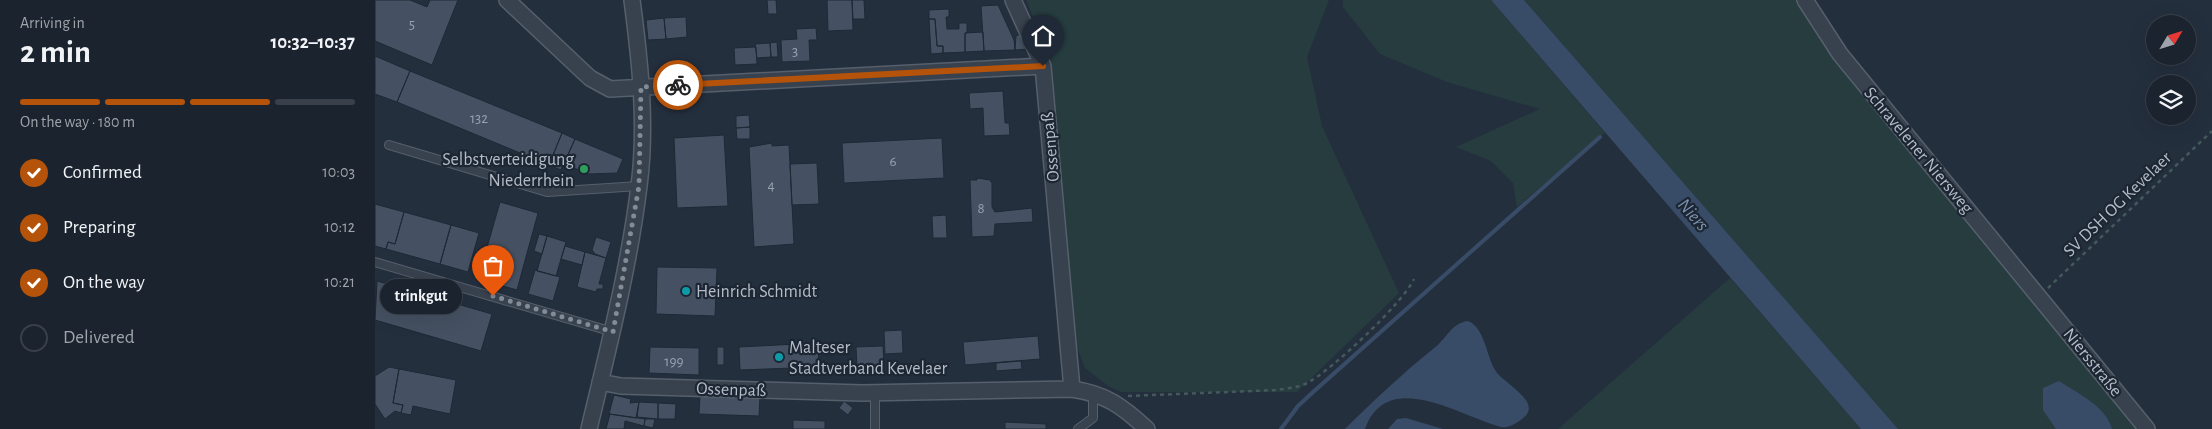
<!DOCTYPE html>
<html lang="en">
<head>
<meta charset="utf-8">
<style>
  body { margin:0; font-family:"Alegreya Sans",sans-serif; background:#282f3a; color:#f1f3f6; height:100vh; display:flex; flex-direction:column; font-size:19px; white-space:nowrap }
  * { box-sizing:border-box; margin:0 }
  p { font-size:16px; color:#a0a4aa }
  .icon { flex:none; width:28px; height:28px; fill:none; stroke:currentColor; stroke-width:2; stroke-linecap:round; stroke-linejoin:round }
  .map { position:relative; flex:1; overflow:hidden }
  .details { display:flex; flex-direction:column; background:#1b232e; width:375px }
  .details>* { flex:none }
  .needle { width:32px; rotate:52deg }
  .controls { position:absolute; left:1771px; top:15px; display:grid; gap:10px }
  .controls a { display:grid; place-items:center; width:50px; height:50px; border-radius:50%; background:#1b232e; box-shadow:0 5px 20px #0002,0 0 0 1px #39404a; font-size:25px }
  .pin { position:absolute; display:grid; place-items:center; width:42px; height:42px; color:#fff; margin:-51px -21px; border-radius:50% 50% 50% 0; rotate:-45deg; box-shadow:0 0 5px #0007 }
  .pin .icon { rotate:45deg }
  .courier { position:absolute; display:grid; place-items:center; width:50px; height:50px; margin:-25px; border:4px solid #b45309; border-radius:50%; background:#fff; color:#222; box-shadow:0 1px 6px #0007 }
  .bubble { position:absolute; height:35px; border-radius:18px; background:#1b232e; box-shadow:0 5px 20px #0002,0 0 0 1px #39404a; font-size:16px; font-weight:700; line-height:35px; text-align:center }
  .overview em { font-style:normal; font-weight:700 }
  .overview div { display:flex; flex-direction:column-reverse }
  .overview { display:flex; align-items:center; justify-content:space-between; height:85px; padding:0 20px }
  h1 { font-size:32px; font-weight:700; line-height:38px }
  .bar { display:grid; grid-template-columns:repeat(4,1fr); gap:8px 5px; align-content:center; height:60px; padding:0 20px }
  .bar i { height:6px; border-radius:4px; background:#39404a }
  .bar .active { background:#b45309 }
  .bar p { grid-column:span 4 }
  ol { padding:0 20px; list-style:none }
  li { display:flex; align-items:center; gap:15px; height:55px }
  li p { margin-inline-start:auto }
  li .icon { padding:5px; border-radius:50%; background:#b45309; color:#fff; stroke-width:4 }
  li:last-child { color:#a0a4aa }
  li i { width:28px; height:28px; border:2px solid #39404a; border-radius:50% }
  main { display:flex; flex:1; min-height:0 }
  .map>svg:first-child { display:block }
</style>
</head>
<body>
<main>
<section class="details">
<div class="overview"><div><h1>2 min</h1><p>Arriving in</p></div><em>10:32–10:37</em></div>
<div class="bar"><i class="active"></i><i class="active"></i><i class="active"></i><i></i><p>On the way · 180 m</p></div>
<ol>
<li><svg class="icon" aria-label="check" viewBox="0 0 24 24"><path d="M5 12l5 5 9-10"/></svg>Confirmed<p>10:03</p></li>
<li><svg class="icon" aria-label="check" viewBox="0 0 24 24"><path d="M5 12l5 5 9-10"/></svg>Preparing<p>10:12</p></li>
<li><svg class="icon" aria-label="check" viewBox="0 0 24 24"><path d="M5 12l5 5 9-10"/></svg>On the way<p>10:21</p></li>
<li><i></i>Delivered</li>
</ol>
</section>
<div class="map">
<svg width="1837" height="429" viewBox="0 0 1837 429">
  <rect width="100%" height="100%" fill="#242f3e"/>
  <path fill="#263c3f" d="M651 0H954L932 57 947 126 1024 293 922 392H746L733 386 710 368 691 319V237L677 63Z
    M968 0H1116L1230 133 1142 207 1138 183 1116 161 1081 147 1165 109 1072 82 1005 54 968 7Z
    M1149 0H1432L1772 429H1522Z
    M1355 278 1486 429H1183Z"/>
  <path fill="#394c67" d="M1116 0H1149L1523 429H1486Z
    M1093 321C1110 328 1111 355 1120 370 1128 384 1170 402 1147 419 1140 424 1134 428 1126 427 1085 416 1012 367 990 429H970C998 401 1027 374 1058 349 1071 340 1076 323 1093 321Z
    M1684 381C1702 393 1731 406 1737 429H1681L1668 410V388Z
    M1031 418 1068 429H1013L1022 419Z"/>
  <g fill="none" stroke-linecap="round" stroke-linejoin="round">
    <path stroke="#394c67" stroke-width="4" d="M906 429 923 406 937 393 1225 137"/>
  </g>
  <path fill="#455162" stroke="#1f2835" d="M0 0H35L52 7 55 0H83L57 65 0 41Z
    M392 0H401L402 14H393Z
    M452 0H477L478 30 453 31Z
    M477 0H489L490 19H478Z
    M623 5 639 40 640 50 609 51 606 6Z
    M574 9V17H571L572 29H584V23H592V33H590V52L568 53V46H562L560 19H554V10Z
    M311 17 312 37 291 39 289 18Z
    M289 18 291 39 273 40 271 20Z
    M554 19H560L562 46H568V53L556 54Z
    M441 28 442 40H434L435 61 407 62 406 40 422 39 421 29Z
    M608 32 609 51 590 52V33Z
    M647 33 654 49 640 50 641 36Z
    M402 42 403 57H396L395 43Z
    M395 43 396 57 382 58 380 44Z
    M381 47 382 64 360 65 359 48Z
    M0 56 35 71 22 102 0 94Z
    M35 71 187 133 174 165 22 102Z
    M628 91 630 123H634L635 135 609 136 608 108 595 109 594 93Z
    M374 115 375 127 361 128V116Z
    M375 127V139H362L361 128Z
    M187 133 200 139 186 170 174 165Z
    M349 135 353 206 302 208 299 138Z
    M567 138 569 178 469 183 467 143Z
    M200 139 248 159 242 173 213 174 190 164 186 170Z
    M397 143V146L414 145 419 244 379 247 374 147Z
    M442 163 444 204 417 205 415 164Z
    M602 178 615 180 617 183V207L620 212 657 208 658 222 620 224 619 236 597 237 595 180H602Z
    M125 202 163 213 142 290 103 279Z
    M0 204 29 212 20 244 13 242 11 249 0 246Z
    M29 212 76 225 65 264 11 249 13 242 20 244Z
    M571 215 572 238H558L557 216Z
    M76 225 104 233 93 272 65 264Z
    M164 234 172 236 167 254 159 251Z
    M172 236 191 242 181 276 162 271Z
    M221 237 236 242 231 258 220 254 217 250Z
    M190 246 210 252 207 265 186 259Z
    M210 252 231 258 224 284H228V289H222L221 292 202 287Z
    M282 267 342 268 340 316 281 314Z
    M160 270 185 277 178 301 153 294Z
    M2 281 117 314 106 351 0 320Z
    M527 330 528 353 510 354 509 331Z
    M663 336 665 359 590 365 588 342Z
    M443 343 444 367 365 370 364 347Z
    M508 346 509 366 482 367 481 347Z
    M275 347 324 348V375L274 373Z
    M342 347H349V365H342Z
    M646 361 647 369 621 371V363Z
    M490 366H504V373H490Z
    M14 367 24 369 18 403 28 405 26 413 20 411 10 419 0 404V376Z
    M24 369 81 380 75 414 38 406 36 415 26 413 28 405 18 403Z
    M239 395 256 399 255 403 264 402 261 418 234 414Z
    M325 395 385 396 384 416 324 414Z
    M469 401 478 408 473 415 464 408Z
    M264 402 283 403V419L262 417Z
    M283 403 301 404 300 419H283Z
    M235 414 270 419 269 426 250 421 249 429H231Z
    M270 419H280L278 428 269 426Z
    M418 420 450 421V429H418Z
    M630 422 671 424V429H630Z"/>
  <g fill="none" stroke-linecap="round" stroke-linejoin="round">
    <g stroke="#565f6c" stroke-width="10">
      <path id="service" d="M14 145 172 192 264 186
        M0 262 238 332
        M500 393V429
        M703 429 718 418V392"/>
    </g>
    <g stroke="#565f6c" stroke-width="18">
      <path id="minor" d="M132 0 215 78 235 89 668 66 697 389
        M638 0 668 66
        M1430 0 1465 54 1772 429
        M225 382 246 386 487 393 697 389C731 394 747 406 772 429
        M214 429C233 349 254 268 264 186 272 125 265 61 257 0"/>
    </g>
    <path stroke="#44595c" stroke-width="2.5" stroke-dasharray="4 4" stroke-linecap="butt" d="M1673 288 1837 131
      M753 396 902 390C912 388 923 388 932 383 956 371 1028 303 1039 279"/>
    <use href="#service" stroke="#38414e" stroke-width="8"/>
    <use href="#minor" stroke="#38414e" stroke-width="15"/>
  </g>
  <g fill="none" stroke-linecap="round" stroke-linejoin="round">
    <path stroke="#828b98" stroke-width="5" stroke-dasharray="0 9" d="M118 296 238 332 264 186 266 87 303 85"/>
    <path stroke="#b45309" stroke-width="6" d="M303 85 668 66"/>
  </g>
  <circle fill="#2e9e5b" stroke="#1d2633" stroke-width="2" cx="209" cy="169" r="5"/>
  <g fill="#0f9aa8" stroke="#1d2633" stroke-width="2">
    <circle cx="311" cy="291" r="5"/>
    <circle cx="404" cy="357" r="5"/>
  </g>
  <g text-anchor="middle" stroke-width="4.5" stroke-linejoin="round" paint-order="stroke">
    <g font-size="15" fill="#98a1af">
      <text x="37" y="29">5</text>
      <text x="420" y="56">3</text>
      <text x="104" y="123">132</text>
      <text x="518" y="166">6</text>
      <text x="396" y="190">4</text>
      <text x="606" y="213">8</text>
      <text x="299" y="366">199</text>
    </g>
    <g font-size="18" fill="#b4bcc9" stroke="#1d2633">
      <text transform="translate(675 147) rotate(-95)" y="6">Ossenpaß</text>
      <text transform="translate(1544 150) rotate(50)" y="6">Schravelener Niersweg</text>
      <text transform="translate(1742 204) rotate(-44)" y="6">SV DSH OG Kevelaer</text>
      <text transform="translate(1718 362) rotate(51)" y="6">Niersstraße</text>
      <text transform="translate(356 389) rotate(2)" y="6">Ossenpaß</text>
    </g>
    <g font-size="18" fill="#b4bcc9" stroke="#1d2633" text-anchor="start">
      <text x="199" y="165" text-anchor="end">Selbstverteidigung<tspan x="199" dy="21">Niederrhein</tspan></text>
      <text x="321" y="297">Heinrich Schmidt</text>
      <text x="414" y="353">Malteser<tspan x="414" dy="21">Stadtverband Kevelaer</tspan></text>
    </g>
    <g font-size="19" font-style="italic" fill="#7c92b1" stroke="#1d2633">
      <text transform="translate(1319 214) rotate(49)" y="7">Niers</text>
    </g>
  </g>
</svg>
<div class="controls">
<a><svg class="needle" viewBox="-14 -14 28 28"><path d="M0-13l5 13h-10z" fill="#e53935"/><path d="M0 13l5-13h-10z" fill="#a0a4aa"/></svg></a>
<a><svg class="icon" aria-label="layers" viewBox="0 0 24 24"><path d="M12 4l9 5-9 5-9-5zM3 14l9 5 9-5"/></svg></a>
</div>
<div class="pin" style="left:118px;top:296px;background:#ea580c"><svg class="icon" aria-label="bag" viewBox="0 0 24 24"><path d="M5 8h14l-1 12H6zM9 8a3 3 0 0 1 6 0"/></svg></div>
<div class="pin" style="left:668px;top:66px;background:#1f2937"><svg class="icon" aria-label="home" viewBox="0 0 24 24"><path d="M3 11l9-7 9 7M6 9v11h12V9"/></svg></div>
<div class="courier" style="left:303px;top:85px"><svg class="icon" aria-label="bike" viewBox="0 0 24 24"><circle cx="6" cy="16" r="4"/><circle cx="18" cy="16" r="4"/><path d="M6 16l4-8h5l3 8M10 8l3 8H6M13 5h3"/></svg></div>
<div class="bubble" style="left:5px;top:279px;width:82px">trinkgut</div>
</div>
</main>
</body>
</html>
